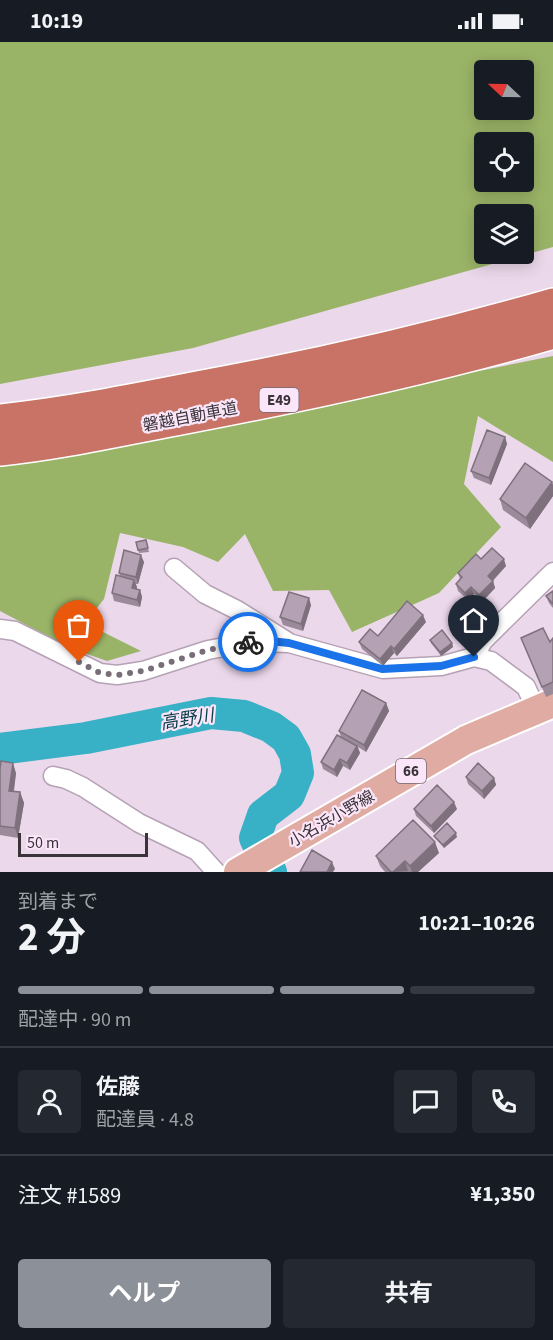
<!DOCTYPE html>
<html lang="ja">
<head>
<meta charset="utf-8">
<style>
  body { margin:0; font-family:"Source Sans 3","Noto Sans JP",sans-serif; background:#242831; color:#f1f3f6; height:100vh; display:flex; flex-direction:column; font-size:22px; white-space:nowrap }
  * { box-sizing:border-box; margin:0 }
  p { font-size:20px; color:#9ea1a6 }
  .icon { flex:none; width:33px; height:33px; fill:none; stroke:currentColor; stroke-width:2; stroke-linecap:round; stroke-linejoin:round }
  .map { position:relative; height:830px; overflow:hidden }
  .side { display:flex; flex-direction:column; background:#171b24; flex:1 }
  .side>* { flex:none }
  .needle { width:39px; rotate:292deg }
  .buttons { position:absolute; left:474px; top:18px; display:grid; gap:12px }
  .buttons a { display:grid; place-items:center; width:60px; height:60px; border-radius:6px; background:#171b24; box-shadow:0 3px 15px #0003; font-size:30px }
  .scale { position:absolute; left:18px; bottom:15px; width:130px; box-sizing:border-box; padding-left:6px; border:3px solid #3a333a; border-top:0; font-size:16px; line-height:21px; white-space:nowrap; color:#3a333a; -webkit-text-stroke:4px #fae6f8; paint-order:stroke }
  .pin { position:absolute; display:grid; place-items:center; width:51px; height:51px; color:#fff; margin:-62px -26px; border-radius:50% 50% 50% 0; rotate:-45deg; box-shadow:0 0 6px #0007 }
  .pin .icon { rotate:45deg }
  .courier { position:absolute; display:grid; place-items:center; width:60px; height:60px; margin:-30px; border:4px solid #1a73e8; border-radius:50%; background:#fff; color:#222; box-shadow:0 2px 8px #0007 }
  .headline em { font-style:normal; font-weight:700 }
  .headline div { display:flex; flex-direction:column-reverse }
  .headline { display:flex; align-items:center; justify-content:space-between; height:102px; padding:0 18px }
  h1 { font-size:39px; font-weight:700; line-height:45px }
  .bar { display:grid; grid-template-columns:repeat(4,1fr); gap:9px 6px; align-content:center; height:72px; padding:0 18px }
  .bar i { height:8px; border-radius:4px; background:#363941 }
  .bar .selected { background:#8c9099 }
  .bar p { grid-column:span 4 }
  .line { display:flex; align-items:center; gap:15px; padding:0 18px; border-top:2px solid #363941 }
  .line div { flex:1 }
  .round { display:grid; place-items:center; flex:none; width:63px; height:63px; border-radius:6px; background:#242831 }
  .cta { display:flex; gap:12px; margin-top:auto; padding:12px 18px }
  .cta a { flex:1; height:69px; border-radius:6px; background:#8c9099; color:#fff; font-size:24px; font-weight:700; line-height:69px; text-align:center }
  .cta a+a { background:#242831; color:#f1f3f6 }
  .status { display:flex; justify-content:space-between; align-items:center; height:42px; padding:0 30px; background:#171b24; direction:ltr }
  .status svg { height:16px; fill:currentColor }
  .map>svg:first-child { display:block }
</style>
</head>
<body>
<div class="status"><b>10:19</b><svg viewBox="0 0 49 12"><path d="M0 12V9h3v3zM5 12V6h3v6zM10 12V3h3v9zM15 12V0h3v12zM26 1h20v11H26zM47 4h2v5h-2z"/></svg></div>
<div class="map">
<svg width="553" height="830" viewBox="0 0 553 830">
  <rect width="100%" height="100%" fill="#ecd8eb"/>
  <path fill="#9ab467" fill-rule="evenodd" d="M0 0H553V205L193 306 0 342ZM484 28H524V68H484ZM484 100H524V140H484ZM484 172H524V212H484Z
    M553 314V420L478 374 464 442 501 485 439 551 352 590 329 548 273 549 245 492 218 520 183 505 120 491 104 557 85 581 141 609 107 619 70 606 0 569V425Z"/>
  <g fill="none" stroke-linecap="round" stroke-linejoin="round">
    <path stroke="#38b0c5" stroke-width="32" d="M0 707 86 696 211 671 244 674 271 685 286 696 295 712 298 731 289 753 263 773 255 796 271 830"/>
    <g stroke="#b5a2b4" stroke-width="21">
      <path id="minor" d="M174 526 205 552 237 568 288 600
        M0 587 15 589 100 631 117 633 143 629 208 608 251 600 289 601 383 627 441 624 474 615 491 619 526 645 536 667
        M474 615 483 599 553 530
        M53 734 66 737 83 745 139 781 197 809 216 830"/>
    </g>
    <g stroke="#fff" stroke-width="32">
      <path id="primary" d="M238 830 466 698 553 661"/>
    </g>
    <g stroke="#fff" stroke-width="36">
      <path id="motorway" d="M0 379C66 372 132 359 198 346 318 324 436 297 553 263
        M0 407C59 401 117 388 175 377 303 353 429 326 553 290"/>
    </g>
    <use href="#minor" stroke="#fff" stroke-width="18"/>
    <use href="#primary" stroke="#dfaba3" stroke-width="28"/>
    <use href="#motorway" stroke="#c97366" stroke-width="33"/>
  </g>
  <path fill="#9b8a9a" d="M505 395 507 402 491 443 474 436 471 429Z
    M552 440 553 443V454L530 487 503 468 500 457Z
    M146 498 149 510 139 511 138 508Z
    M481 517 506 524 493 539 495 546 482 560 474 552 468 558 458 549 456 542 460 537 458 531Z
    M144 520 138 542H136L137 547 140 548 142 555 140 565 114 559 112 551 120 534 119 531Z
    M553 549V566L549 561 546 554Z
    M311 563 303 589 283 583 280 575Z
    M426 580 397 614 394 611 383 624 362 607 359 600Z
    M521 596 550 600 553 596V652L546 655Z
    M430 598 452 601 453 605 441 614 431 601Z
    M386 661 389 669 366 710 358 705 360 711 350 728 343 724 337 735 323 727 321 720 341 695 339 689Z
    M0 727 16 731 14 750H20L24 761 18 796 0 793Z
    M466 735 494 736 496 743 484 757 468 742Z
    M414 767H457L434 791 416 774Z
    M434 794 457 795 444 806 436 797Z
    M439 811 418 830H385L380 824 376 814Z"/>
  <path fill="#7e717d" d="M505 395 507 402 491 443 489 436Z
    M552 440 553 443V454L530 487 526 476Z
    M141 513 144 520 138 542 136 535Z
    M504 517 506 524 490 541 488 534Z
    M134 538 137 545 135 553 132 546Z
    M493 539 495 546 482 560 479 553Z
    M471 545 474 552 468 558 465 551Z
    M140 548 142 555 140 565 137 558Z
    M309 556 311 563 303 589 301 582Z
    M423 573 426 580 397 614 394 607Z
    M452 601 453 605 441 614 440 610Z
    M391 604 394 611 383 624 380 617Z
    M386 661 389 669 366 710 364 703Z
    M357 704 360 711 350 728 347 721Z
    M340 717 343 724 337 735 334 728Z
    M13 721 16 731 12 759 9 749Z
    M494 736 496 743 484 757 482 749Z
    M20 750 24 761 18 796 15 786Z
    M454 760 457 767 434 791 431 784Z
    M456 791 457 795 444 806 443 803Z
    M435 800 439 811 418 830H412L410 824Z
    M405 819 408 829 393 830Z
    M332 820 335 827 333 830H327Z"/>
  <path fill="#b4a1b3" stroke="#7e717d" stroke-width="1.5" d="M487 388 505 395 489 436 471 429Z
    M525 421 552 440 526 476 500 457Z
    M146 498 148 506 138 508 136 500Z
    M492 506 504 517 488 534 493 539 479 553 471 545 465 551 456 542 462 535 458 531 476 512 481 517Z
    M124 508 141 513 136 535 119 531Z
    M116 533 134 538 132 546 140 548 137 558 112 551Z
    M553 549V562L546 554Z
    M289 550 309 556 301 582 280 575Z
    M407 559 423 573 394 607 391 604 380 617 359 600 370 587 378 594Z
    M543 586 550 600 553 596V640L542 645 521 596Z
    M442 588 452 601 440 610 430 598Z
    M362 648 386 661 364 703 339 689Z
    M337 693 357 704 347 721 340 717 334 728 321 720Z
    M1 719 13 721 9 749 20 750 15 786 0 784V727Z
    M478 721 494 736 482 749 466 735Z
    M437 743 454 760 431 784 414 767Z
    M413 778 435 800 410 824 405 819 393 830H391L376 814Z
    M447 781 456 791 443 803 434 794Z
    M312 808 332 820 327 830H300Z"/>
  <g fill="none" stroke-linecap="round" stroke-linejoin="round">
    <path stroke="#786d78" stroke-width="6" stroke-dasharray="0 10.8" d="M79 620 100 631 117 633 143 629 208 608 248 600"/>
    <path stroke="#1a73e8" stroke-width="8" d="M248 600 270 599 289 601 382 627 441 624 474 615"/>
  </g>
  <g text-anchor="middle" stroke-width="4.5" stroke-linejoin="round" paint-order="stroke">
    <g fill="#fae6f8" stroke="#746973" stroke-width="1.5">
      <rect x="259.5" y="346" width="39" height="24" rx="4.5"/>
      <rect x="396" y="717" width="30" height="24" rx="4.5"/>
    </g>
    <g font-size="15" font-weight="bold" fill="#3a333a">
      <text x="279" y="363">E49</text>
      <text x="411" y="734">66</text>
    </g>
    <g font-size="16" fill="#3a333a" stroke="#fae6f8">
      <text transform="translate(190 374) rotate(-11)" y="6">磐越自動車道</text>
      <text transform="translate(331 776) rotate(-30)" y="6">小名浜小野線</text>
    </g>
    <g font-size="18" font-style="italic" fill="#053c46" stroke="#fae6f8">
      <text transform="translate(187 677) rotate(-9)" y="6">高野川</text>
    </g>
  </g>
</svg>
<div class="buttons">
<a><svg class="needle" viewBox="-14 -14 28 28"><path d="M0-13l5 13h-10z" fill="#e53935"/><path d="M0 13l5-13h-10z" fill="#9ea1a6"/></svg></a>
<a><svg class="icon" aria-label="locate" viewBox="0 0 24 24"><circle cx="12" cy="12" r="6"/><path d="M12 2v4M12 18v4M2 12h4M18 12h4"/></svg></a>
<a><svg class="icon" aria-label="layers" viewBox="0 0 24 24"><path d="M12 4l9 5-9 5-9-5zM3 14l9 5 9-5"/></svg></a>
</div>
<div class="scale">50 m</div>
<div class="pin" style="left:79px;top:620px;background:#ea580c"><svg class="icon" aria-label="bag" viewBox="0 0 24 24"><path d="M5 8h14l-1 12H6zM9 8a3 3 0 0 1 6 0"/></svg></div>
<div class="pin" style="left:474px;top:615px;background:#1f2937"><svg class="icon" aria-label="home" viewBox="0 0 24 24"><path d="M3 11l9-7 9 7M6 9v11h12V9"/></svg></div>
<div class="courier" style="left:248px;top:600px"><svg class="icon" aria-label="bike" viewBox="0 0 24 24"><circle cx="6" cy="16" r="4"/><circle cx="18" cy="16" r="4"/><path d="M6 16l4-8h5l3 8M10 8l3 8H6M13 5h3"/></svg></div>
</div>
<section class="side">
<div class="headline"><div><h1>2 分</h1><p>到着まで</p></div><em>10:21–10:26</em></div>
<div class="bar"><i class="selected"></i><i class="selected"></i><i class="selected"></i><i></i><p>配達中 · 90 m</p></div>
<div class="line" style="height:108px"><a class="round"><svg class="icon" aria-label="person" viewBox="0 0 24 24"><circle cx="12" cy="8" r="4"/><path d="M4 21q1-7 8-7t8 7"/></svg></a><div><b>佐藤</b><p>配達員 · 4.8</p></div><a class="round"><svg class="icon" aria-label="chat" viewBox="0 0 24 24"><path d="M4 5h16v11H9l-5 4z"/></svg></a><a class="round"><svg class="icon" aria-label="phone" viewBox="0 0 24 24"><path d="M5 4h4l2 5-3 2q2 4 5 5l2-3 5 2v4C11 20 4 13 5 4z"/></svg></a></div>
<div class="line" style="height:78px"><div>注文 #1589</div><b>¥1,350</b></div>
<div class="cta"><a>ヘルプ</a><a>共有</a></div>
</section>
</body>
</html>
